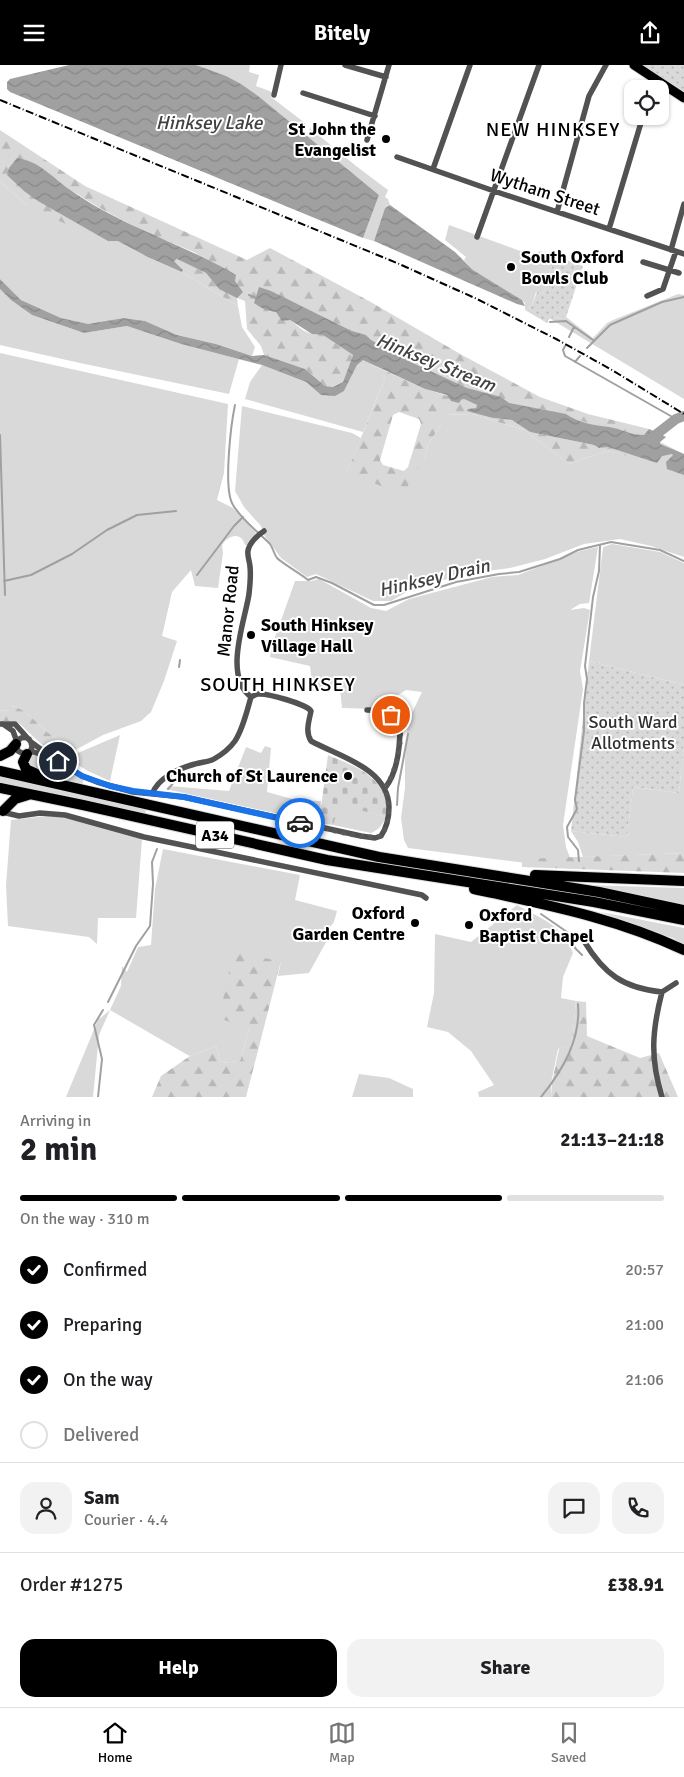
<!DOCTYPE html>
<html lang="en">
<head>
<meta charset="utf-8">
<style>
  body { margin:0; font-family:Signika,sans-serif; background:#f2f2f2; color:#202124; height:100vh; display:flex; flex-direction:column; font-size:19px; white-space:nowrap }
  * { box-sizing:border-box; margin:0 }
  p { font-size:16px; color:#757577 }
  .icon { flex:none; width:28px; height:28px; fill:none; stroke:currentColor; stroke-width:2; stroke-linecap:round; stroke-linejoin:round }
  .map { position:relative; height:1032px; overflow:hidden }
  .drawer { display:flex; flex-direction:column; background:#fff; flex:1 }
  .drawer>* { flex:none }
  .tools { position:absolute; left:624px; top:15px; display:grid; gap:10px }
  .tools a { display:grid; place-items:center; width:45px; height:45px; border-radius:10px; background:#fff; box-shadow:0 1px 4px #0004; font-size:25px }
  .pin { position:absolute; display:grid; place-items:center; width:42px; height:42px; color:#fff; margin:-21px; border:2px solid #fff; border-radius:50%; box-shadow:0 1px 5px #0007 }
  .courier { position:absolute; display:grid; place-items:center; width:50px; height:50px; margin:-25px; border:4px solid #1a73e8; border-radius:50%; background:#fff; color:#222; box-shadow:0 1px 6px #0007 }
  .headline em { font-style:normal; font-weight:700 }
  .headline div { display:flex; flex-direction:column-reverse }
  .headline { display:flex; align-items:center; justify-content:space-between; height:85px; padding:0 20px }
  h1 { font-size:32px; font-weight:700; line-height:38px }
  .bar { display:grid; grid-template-columns:repeat(4,1fr); gap:8px 5px; align-content:center; height:60px; padding:0 20px }
  .bar i { height:6px; border-radius:4px; background:#e0e0e0 }
  .bar .selected { background:#000 }
  .bar p { grid-column:span 4 }
  .line { display:flex; align-items:center; gap:12px; padding:0 20px; border-top:1px solid #e0e0e0 }
  .line div { flex:1 }
  .round { display:grid; place-items:center; flex:none; width:52px; height:52px; border-radius:15px; background:#f2f2f2 }
  ol { padding:0 20px; list-style:none }
  li { display:flex; align-items:center; gap:15px; height:55px }
  li p { margin-inline-start:auto }
  li .icon { padding:5px; border-radius:50%; background:#000; color:#fff; stroke-width:4 }
  li:last-child { color:#757577 }
  li i { width:28px; height:28px; border:2px solid #e0e0e0; border-radius:50% }
  .action { display:flex; gap:10px; margin-top:auto; padding:10px 20px }
  .action a { flex:1; height:58px; border-radius:15px; background:#000; color:#fff; font-size:20px; font-weight:700; line-height:58px; text-align:center }
  .action a+a { background:#f2f2f2; color:#202124 }
  header { display:flex; justify-content:space-between; align-items:center; height:65px; padding:0 20px; background:#000; color:#fff; font-size:22px; font-weight:700 }
  .dock { display:flex; justify-content:space-around; align-items:center; height:70px; border-top:1px solid #e0e0e0; background:#fff; font-size:14px; color:#757577 }
  .dock a { display:grid; justify-items:center; gap:2px }
  .dock .selected { color:#000 }
  .map>svg:first-child { display:block }
</style>
</head>
<body>
<header><svg class="icon" aria-label="menu" viewBox="0 0 24 24"><path d="M4 6h16M4 12h16M4 18h16"/></svg>Bitely<svg class="icon" aria-label="share" viewBox="0 0 24 24"><path d="M12 15V3M7 8l5-5 5 5M5 13v7h14v-7"/></svg></header>
<div class="map">
<svg width="684" height="1032" viewBox="0 0 684 1032">
  <defs>
    <pattern id="forest-firs" width="22" height="20" patternUnits="userSpaceOnUse" patternTransform="scale(1.25)"><rect width="22" height="20" fill="#d9d9d9"/><path d="M5 1l3.5 6h-7zM16 11l3.5 6h-7z" fill="#b8b8b8"/></pattern>
    <pattern id="cemetery-stones" width="16" height="16" patternUnits="userSpaceOnUse" patternTransform="scale(1.25)"><rect width="16" height="16" fill="#d9d9d9"/><path d="M2 7V4a2 2 0 0 1 4 0v3zM10 15v-3a2 2 0 0 1 4 0v3z" fill="#b8b8b8"/></pattern>
    <pattern id="garden-dots" width="8" height="8" patternUnits="userSpaceOnUse" patternTransform="scale(1.25)"><rect width="8" height="8" fill="#d9d9d9"/><path d="M2 2h.1M6 6h.1" fill="none" stroke="#b8b8b8" stroke-width="1.8" stroke-linecap="round"/></pattern>
    <pattern id="water-waves" width="16" height="10" patternUnits="userSpaceOnUse" patternTransform="scale(1.25)"><rect width="16" height="10" fill="#a0a0a0"/><path d="M0 5q4-4 8 0t8 0" fill="none" stroke="#888"/></pattern>
  </defs>
  <rect width="100%" height="100%" fill="#fff"/>
  <path fill="#d9d9d9" d="M196 0H250L249 7 259 10 256 21 272 27 271 32 305 58 306 62 303 69 241 19Z
    M310 63 356 101 388 125 385 132 388 134 390 140 385 143 374 176 363 173 379 130 307 72Z
    M0 117 28 141 24 126 182 207 238 241 242 262 255 282 252 291 216 279 177 270 145 256 124 253 88 260 61 253 21 235 0 214Z
    M449 160 537 192 539 186 555 191 543 229 536 227 532 240 525 245V238L522 235 473 205 464 195 466 192 445 175Z
    M0 224 11 235 32 250 84 268 127 261 181 279 239 294 229 329 80 298 0 280Z
    M678 229 684 230V334L549 253 566 252 593 273 607 258 613 255Z
    M352 266 644 370 649 364 666 372 660 377 684 389V492L651 481 620 474 584 479 545 494 510 503 459 510 405 528 391 536H373L316 509 307 512 281 493 264 470 261 461 244 442 235 426 242 341 352 368 361 373 347 407 410 411 425 393 428 380 441 359 443 350 472 349 524 365 569 399 607 386 644 394 594 380 370 299 385 313 363 367 245 334 250 317 262 300 306 317 321 330 344 326 357 300Z
    M0 288 228 339 224 408 217 435 233 443 256 468 250 481 245 480C241 466 228 470 222 480L223 488 218 523 195 521 191 505 172 527 162 571 177 576 164 616 151 647 141 656 103 670 79 683C71 679 62 676 54 672 40 664 26 641 10 641V646L0 645Z
    M612 479 660 487 684 498V620L589 596 603 482Z
    M598 482 589 538 580 539 570 545 584 543 590 545 580 606 583 624 563 760 566 782 574 804 408 783 404 775 401 753 405 723V695L408 656 422 627 406 625 377 644 342 643 340 623 313 626 310 601 270 592 274 575 295 516H311L319 514 371 543 386 546 409 534 492 512 518 510 580 486Z
    M120 670 110 716 88 706 66 693Z
    M684 679V788L583 792 578 777 571 766 627 772 633 722 679 728Z
    M265 681 271 683 267 727 296 735 321 736 319 758 166 724 169 721 229 726 246 682 261 688Z
    M34 689 42 691 84 714 82 720 34 707 27 696 31 690Z
    M0 710 146 744 145 750 0 719Z
    M339 739 386 752C382 760 379 765 371 768L333 760Z
    M46 751H60L142 774 136 853H98L97 879 89 872 8 861 6 820 11 755Z
    M163 784 300 810 295 835 337 846 334 857 326 867 330 870 309 908 278 911 281 896 249 964 240 996 221 998 216 981 190 991 186 989 110 945 99 970 93 1032H66L98 955 110 945 121 921 122 901 127 907 138 882 151 880 155 824Z
    M584 820 684 823V839Z
    M517 840C542 854 562 860 573 888L563 912 561 933 576 936 572 979 558 984 551 1018 552 1032H479L478 1027 494 1020 471 986 448 967 427 962 434 928 435 869 471 877Z
    M601 847 684 863V880L673 873Z
    M359 1009 389 1013 413 1024V1032H352Z"/>
  <path fill="url(#forest-firs)" fill-rule="evenodd" d="M0 65 85 121 247 195 270 183 369 236 462 290 540 332 588 349 649 364 644 370H632L609 362 598 361 572 353 566 349 509 338 501 332 467 323 402 293 371 275 366 270 352 266 301 241 255 238 270 247H276L290 255 304 266 312 269 323 270 353 290 343 317 333 322 325 321 305 304 264 290 261 281 247 264 245 236 237 233 238 241 182 207 183 205 174 196 177 194 206 208 219 224 240 223 235 216 194 187 145 167 98 142 69 124 43 104 38 136 70 154 74 163 28 141 0 117Z
    M368 298 425 324 461 335 464 334 477 340 476 343 493 353 512 355 530 367 594 380 599 383 608 382 657 398 607 386 569 399 524 365 472 349 444 350 441 359 428 380 425 393 411 412 405 431 347 407 385 313ZM399 347 419 354 421 359 408 402 404 406 383 400 380 395 393 350Z
    M10 641C26 641 40 664 54 672 62 676 71 679 79 683L65 688 61 685 56 690 39 677 20 659 15 656H0V645L10 646Z
    M684 788V808L522 802V794Z
    M233 888 281 896 246 1032H152L161 1011 190 991 216 981 221 998 240 996 249 964 219 953Z
    M576 936 586 937 587 971 640 993 659 988 678 1032H552V1017L559 984 572 978Z"/>
  <path fill="url(#cemetery-stones)" d="M328 690C349 699 377 708 385 732 388 738 386 746 386 752L340 740 333 760 319 758Z"/>
  <path fill="url(#garden-dots)" d="M642 0H684V27Z
    M555 191 583 201 566 252 550 253 547 258 525 245 532 240 537 227 543 229Z
    M589 596 684 620V679L679 728 633 722 627 772 571 766Z"/>
  <path fill="url(#water-waves)" d="M69 0H196L226 11 241 19 258 31 379 130 363 173 10 27 7 24V17L10 14Z
    M17 93C39 96 52 112 69 124 120 161 182 178 236 210L235 216 243 227 237 233 219 224 206 208 177 194 174 196 183 205 182 207 148 192 118 176H108L38 136 24 126 7 110 9 103Z
    M390 140 455 187 473 205 522 235 525 241 517 239 374 176 385 143Z
    M0 214 21 235 61 253 88 259 124 253 145 256 177 270 216 279 252 291 264 290 279 295 305 304 325 321 333 322 343 317 353 290 323 270 312 269 290 255 282 256 276 247C268 247 261 243 254 238L259 222 271 226 352 266 366 270 371 275 402 293 467 323 501 332 509 338 566 349C578 358 594 360 609 362 623 364 628 370 644 370L649 364 666 372 660 377V379L684 389V410L667 404 666 397 673 390 672 389 662 391 657 398 608 382 599 383 594 380 530 367 512 355 493 353 467 346 468 344 476 343 477 340 464 334 461 335 459 338 451 336 447 330 425 324 363 295 357 300 344 326 335 331 321 330 306 317 262 300 181 279 127 261 84 268 32 250 11 235 0 224Z"/>
  <g fill="none" stroke-linecap="round" stroke-linejoin="round">
    <path stroke="#a0a0a0" stroke-width="2" d="M249 230 256 233
      M550 257 566 256 593 275
      M569 272 574 262
      M565 281 563 285 565 291 676 354
      M587 283 610 260 662 237 684 232
      M575 297 580 291
      M235 340C231 359 223 424 233 440 242 455 258 467 270 479 273 483 274 489 277 493 283 499 300 508 308 515L316 512 332 518 374 540H384L456 517 499 509 519 507 560 494 578 485 611 477 660 485 684 496
      M0 370 5 530
      M197 510 234 461 243 452
      M4 516 31 510 72 489 107 465 137 450 176 446
      M179 602 180 595
      M168 724 176 715
      M397 740 398 723 408 669
      M579 796 578 785 568 772 567 762 577 744 575 735 584 666V638L587 614 585 601 593 532 599 506 600 480
      M541 849 570 869 575 883 582 890
      M108 937 136 881 150 861 153 819 152 797 157 784
      M98 1032 102 994 94 960 103 945
      M541 1032C563 1005 581 974 578 939"/>
    <path stroke="#a0a0a0" stroke-width="10" d="M649 375 676 354 684 351"/>
    <g stroke="#dbdbdb" stroke-width="11">
      <path id="primary" d="M634 0 684 33"/>
    </g>
    <g stroke="#dbdbdb" stroke-width="12">
      <path id="highway" d="M27 689 23 697 26 704 39 710
        M0 691 10 686 16 679
        M0 706 379 792 599 827 684 845
        M0 723 83 740 327 795 594 837 684 855
        M3 746 15 734 28 730
        M535 810 684 816
        M474 824C547 840 616 853 684 885"/>
    </g>
    <path stroke="#525252" stroke-width="5.5" d="M345 0 386 12
      M303 28 375 51
      M274 30 281 0
      M367 75 389 0
      M397 92 494 126 684 189
      M433 104 470 0
      M557 147 589 31 606 0
      M609 164 643 51
      M477 172 539 0
      M671 185 684 139
      M643 197 679 208
      M647 231 663 224 676 186
      M251 632C223 611 245 556 249 529 250 520 251 510 250 502 250 497 247 491 248 486 249 478 258 470 264 466
      M367 645C384 645 391 647 400 662 400 682 398 707 385 723
      M0 659H15L31 677 54 694 82 711 97 717 133 727 184 732 361 771 375 773 381 771C387 762 389 754 389 742 388 703 340 692 311 676 305 667 309 656 311 646 306 639 267 628 258 629 255 630 253 631 251 632
      M3 659 13 666 17 677
      M29 674C23 671 18 673 16 679L18 686 24 689 30 687 32 682 31 677
      M30 687H34L48 692
      M152 729C158 713 179 703 195 699 201 697 209 697 214 694 221 690 230 683 235 676 243 664 247 646 251 632
      M2 747 19 751 40 748 65 750 144 772 422 830 426 833
      M584 876C604 909 623 923 662 927
      M662 1032C650 993 652 966 662 927L676 918"/>
    <use href="#primary" stroke="#000" stroke-width="9"/>
    <use href="#highway" stroke="#000" stroke-width="10"/>
    <path stroke="#000" stroke-width="2" stroke-dasharray="8 2.5 1 2.5" stroke-linecap="butt" d="M0 35 397 198 477 234 558 275 612 305 684 349"/>
  </g>
  <g fill="none" stroke-linecap="round" stroke-linejoin="round">
    <path stroke="#595959" stroke-width="5" stroke-dasharray="0 9" d="M300 758C319 761 365 776 381 771 391 756 390 740 385 723 394 712 403 677 400 663 399 658 394 654 391 650"/>
    <path stroke="#1a73e8" stroke-width="6" d="M58 696 82 711 110 721 133 726 184 732 300 758"/>
  </g>
  <g fill="#000" stroke="#fff" stroke-width="2">
    <circle cx="386" cy="74" r="5"/>
    <circle cx="511" cy="202" r="5"/>
    <circle cx="251" cy="570" r="5"/>
    <circle cx="348" cy="711" r="5"/>
    <circle cx="415" cy="858" r="5"/>
    <circle cx="469" cy="860" r="5"/>
  </g>
  <g text-anchor="middle" stroke-width="4" stroke-linejoin="round" paint-order="stroke">
    <rect fill="#fff" stroke="#4c4c4c" stroke-width="1" x="196" y="756.5" width="38" height="27" rx="4"/>
    <g font-size="16" font-weight="bold" fill="#000">
      <text x="215" y="776">A34</text>
    </g>
    <g font-size="18" font-weight="bold" fill="#000" stroke="#fff" text-anchor="end">
      <text x="376" y="70">St John the<tspan x="376" dy="21">Evangelist</tspan></text>
      <text x="521" y="198" text-anchor="start">South Oxford<tspan x="521" dy="21">Bowls Club</tspan></text>
      <text x="261" y="566" text-anchor="start">South Hinksey<tspan x="261" dy="21">Village Hall</tspan></text>
      <text x="338" y="717">Church of St Laurence</text>
      <text x="405" y="854">Oxford<tspan x="405" dy="21">Garden Centre</tspan></text>
      <text x="479" y="856" text-anchor="start">Oxford<tspan x="479" dy="21">Baptist Chapel</tspan></text>
    </g>
    <g font-size="18" fill="#000" stroke="#fff">
      <text transform="translate(545 127) rotate(18)" y="6">Wytham Street</text>
      <text transform="translate(228 546) rotate(-84)" y="6">Manor Road</text>
    </g>
    <g font-size="18" fill="#303030" stroke="#fff">
      <text x="633" y="663">South Ward<tspan x="633" dy="21">Allotments</tspan></text>
    </g>
    <g font-size="19" font-style="italic" fill="#414141" stroke="#fff">
      <text x="209" y="64">Hinksey Lake</text>
      <text transform="translate(436 297) rotate(22)" y="7">Hinksey Stream</text>
      <text transform="translate(434 512) rotate(-13)" y="7">Hinksey Drain</text>
    </g>
    <g font-size="20" letter-spacing="1" fill="#000" stroke="#fff">
      <text x="553" y="71">NEW HINKSEY</text>
      <text x="278" y="626">SOUTH HINKSEY</text>
    </g>
  </g>
</svg>
<div class="tools">
<a><svg class="icon" aria-label="locate" viewBox="0 0 24 24"><circle cx="12" cy="12" r="6"/><path d="M12 2v4M12 18v4M2 12h4M18 12h4"/></svg></a>
</div>
<div class="pin" style="left:391px;top:650px;background:#ea580c"><svg class="icon" aria-label="bag" viewBox="0 0 24 24"><path d="M5 8h14l-1 12H6zM9 8a3 3 0 0 1 6 0"/></svg></div>
<div class="pin" style="left:58px;top:696px;background:#1f2937"><svg class="icon" aria-label="home" viewBox="0 0 24 24"><path d="M3 11l9-7 9 7M6 9v11h12V9"/></svg></div>
<div class="courier" style="left:300px;top:758px"><svg class="icon" aria-label="car" viewBox="0 0 24 24"><path d="M5 17H2v-5l4-1 3-4h7l3 4 3 1v5h-3M9 17h6M6 11h13"/><circle cx="7" cy="17" r="2"/><circle cx="17" cy="17" r="2"/></svg></div>
</div>
<section class="drawer">
<div class="headline"><div><h1>2 min</h1><p>Arriving in</p></div><em>21:13–21:18</em></div>
<div class="bar"><i class="selected"></i><i class="selected"></i><i class="selected"></i><i></i><p>On the way · 310 m</p></div>
<ol>
<li><svg class="icon" aria-label="check" viewBox="0 0 24 24"><path d="M5 12l5 5 9-10"/></svg>Confirmed<p>20:57</p></li>
<li><svg class="icon" aria-label="check" viewBox="0 0 24 24"><path d="M5 12l5 5 9-10"/></svg>Preparing<p>21:00</p></li>
<li><svg class="icon" aria-label="check" viewBox="0 0 24 24"><path d="M5 12l5 5 9-10"/></svg>On the way<p>21:06</p></li>
<li><i></i>Delivered</li>
</ol>
<div class="line" style="height:90px"><a class="round"><svg class="icon" aria-label="person" viewBox="0 0 24 24"><circle cx="12" cy="8" r="4"/><path d="M4 21q1-7 8-7t8 7"/></svg></a><div><b>Sam</b><p>Courier · 4.4</p></div><a class="round"><svg class="icon" aria-label="chat" viewBox="0 0 24 24"><path d="M4 5h16v11H9l-5 4z"/></svg></a><a class="round"><svg class="icon" aria-label="phone" viewBox="0 0 24 24"><path d="M5 4h4l2 5-3 2q2 4 5 5l2-3 5 2v4C11 20 4 13 5 4z"/></svg></a></div>
<div class="line" style="height:65px"><div>Order #1275</div><b>£38.91</b></div>
<div class="action"><a>Help</a><a>Share</a></div>
</section>
<nav class="dock">
<a class="selected"><svg class="icon" aria-label="home" viewBox="0 0 24 24"><path d="M3 11l9-7 9 7M6 9v11h12V9"/></svg>Home</a>
<a><svg class="icon" aria-label="map" viewBox="0 0 24 24"><path d="M3 6l6-2 6 2 6-2v14l-6 2-6-2-6 2zM9 4v14M15 6v14"/></svg>Map</a>
<a><svg class="icon" aria-label="saved" viewBox="0 0 24 24"><path d="M7 4h10v16l-5-4-5 4z"/></svg>Saved</a>
</nav>
</body>
</html>
